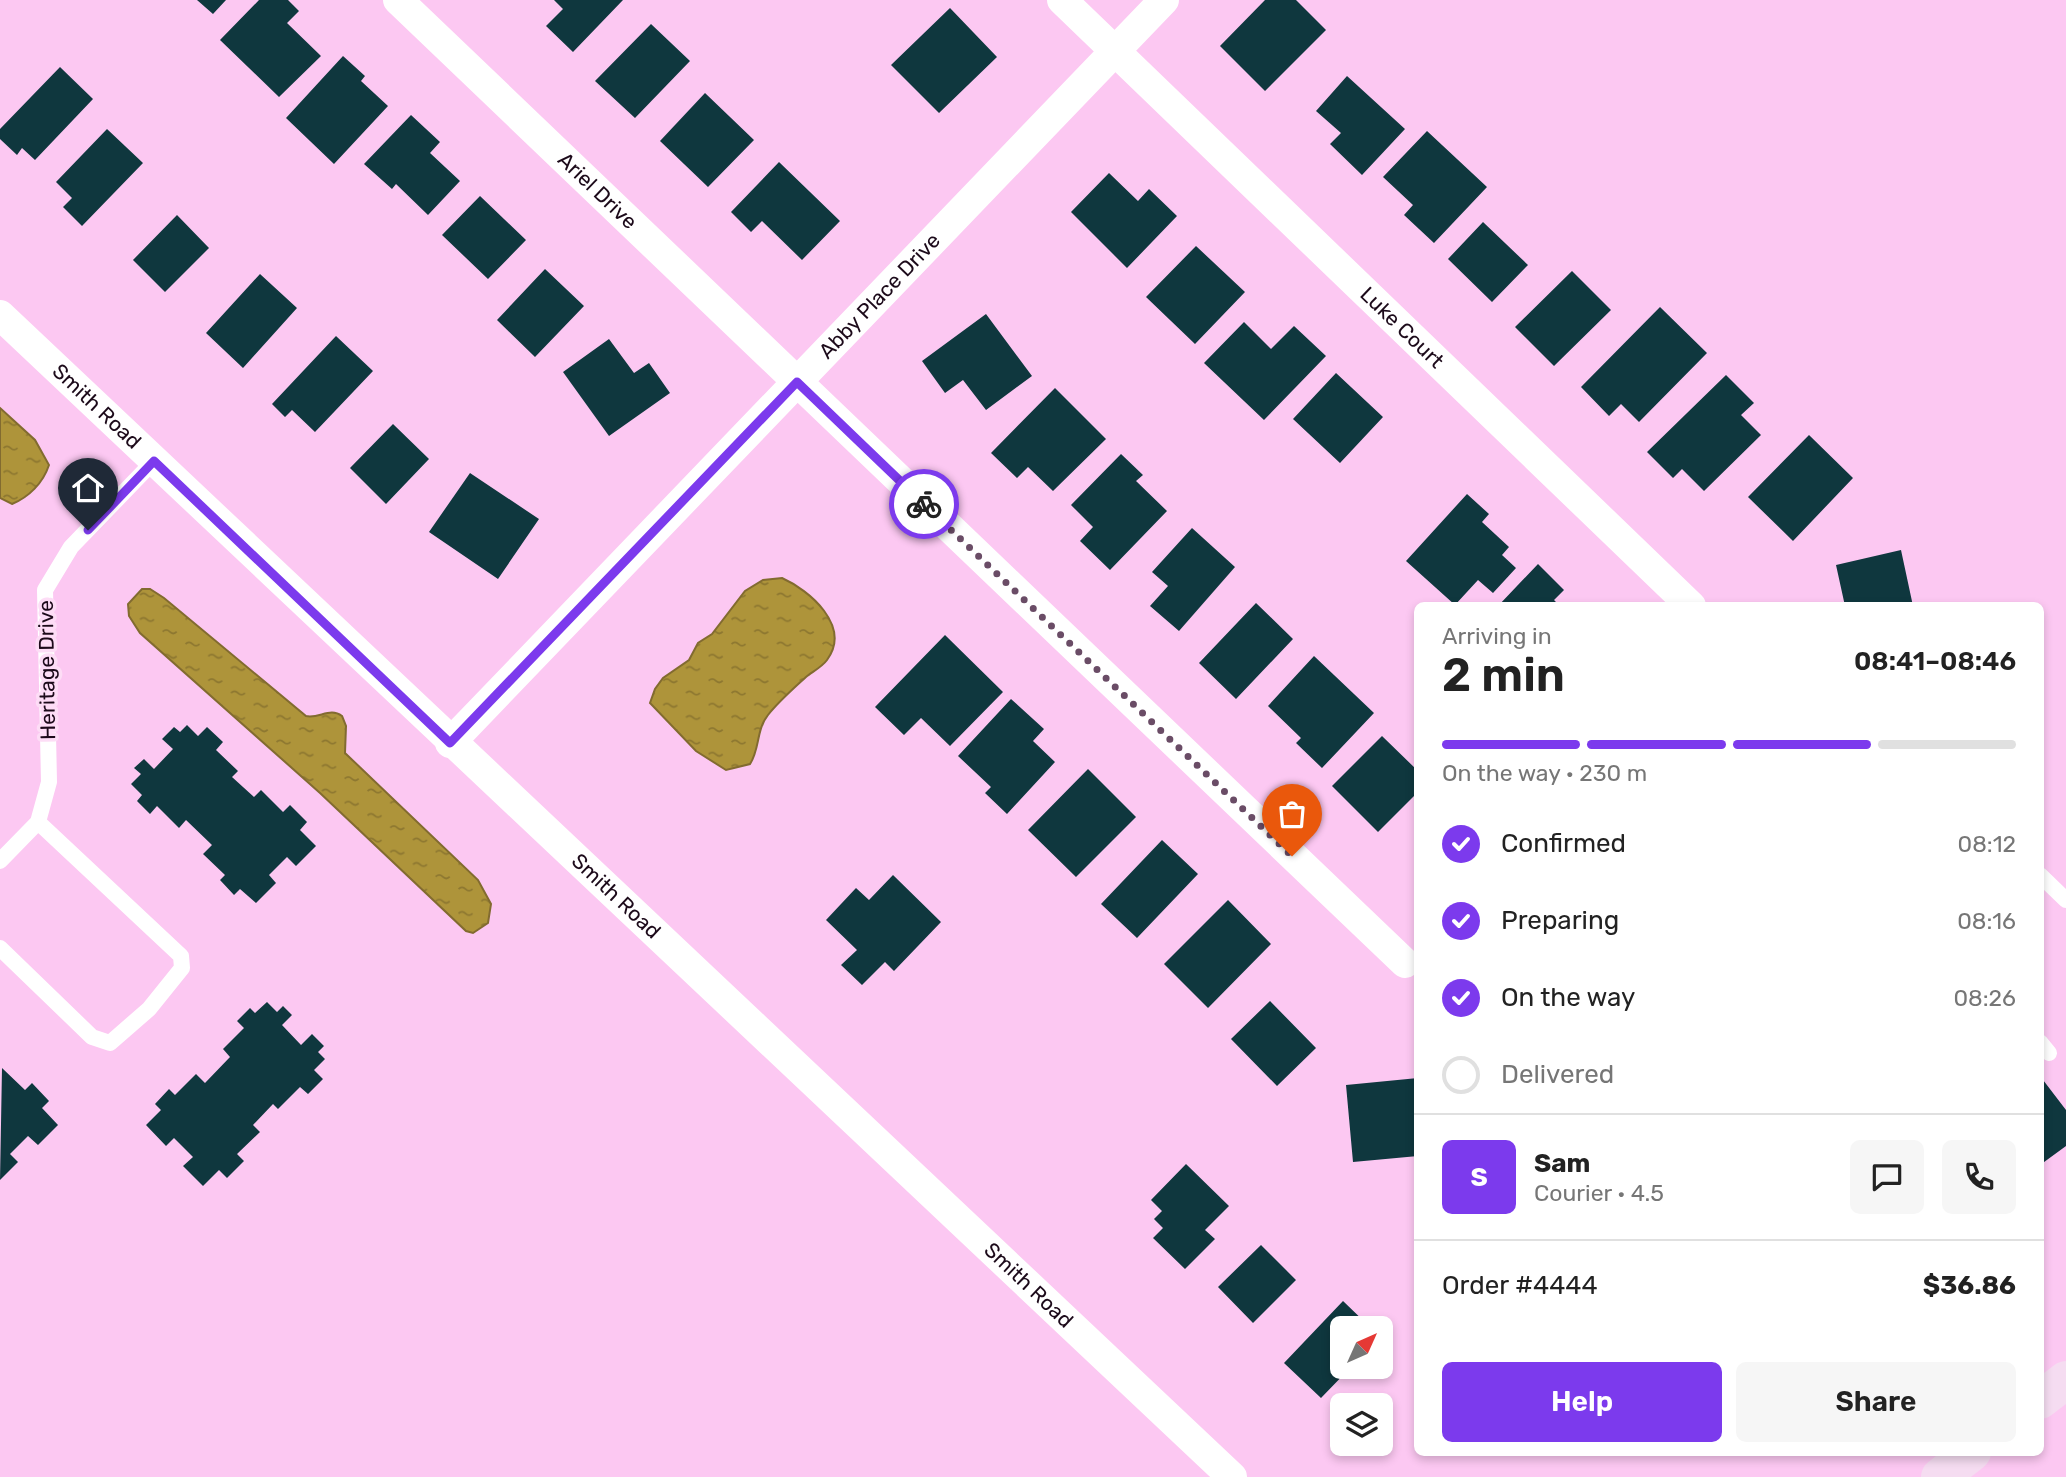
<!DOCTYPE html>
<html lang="en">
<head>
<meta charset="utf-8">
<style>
  body { margin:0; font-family:Rubik,sans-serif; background:#f6f6f6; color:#222; height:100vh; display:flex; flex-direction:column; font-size:26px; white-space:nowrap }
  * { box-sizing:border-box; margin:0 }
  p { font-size:23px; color:#767676 }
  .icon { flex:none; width:38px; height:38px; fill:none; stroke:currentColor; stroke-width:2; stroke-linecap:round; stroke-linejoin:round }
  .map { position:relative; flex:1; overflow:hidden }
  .drawer { position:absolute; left:1414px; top:602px; width:630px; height:854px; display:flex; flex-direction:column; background:#fff; border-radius:10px; box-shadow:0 4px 10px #0003 }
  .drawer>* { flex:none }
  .needle { width:46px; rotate:45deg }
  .fabs { position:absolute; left:1330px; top:1316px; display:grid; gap:14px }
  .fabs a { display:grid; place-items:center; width:63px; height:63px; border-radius:10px; background:#fff; box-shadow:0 4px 10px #0003; font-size:35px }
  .pin { position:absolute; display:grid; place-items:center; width:60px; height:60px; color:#fff; margin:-72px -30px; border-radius:50% 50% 50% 0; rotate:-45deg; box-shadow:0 0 7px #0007 }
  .pin .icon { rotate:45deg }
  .courier { position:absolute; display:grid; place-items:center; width:70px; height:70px; margin:-35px; border:5px solid #7c3aed; border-radius:50%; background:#fff; color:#222; box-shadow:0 2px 9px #0007 }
  .summary em { font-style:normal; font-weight:600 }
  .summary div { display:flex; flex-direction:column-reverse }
  .summary { display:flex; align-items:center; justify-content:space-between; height:119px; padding:0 28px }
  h1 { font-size:46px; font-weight:600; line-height:52px }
  .bar { display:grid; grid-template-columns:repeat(4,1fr); gap:10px 7px; align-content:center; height:84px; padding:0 28px }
  .bar i { height:9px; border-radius:5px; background:#e0e0e0 }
  .bar .active { background:#7c3aed }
  .bar p { grid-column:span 4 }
  .line { display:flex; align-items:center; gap:18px; padding:0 28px; border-top:2px solid #e0e0e0 }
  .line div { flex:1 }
  .round { display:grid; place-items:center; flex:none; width:74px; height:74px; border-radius:10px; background:#f6f6f6 }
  ol { padding:0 28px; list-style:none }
  li { display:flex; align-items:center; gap:21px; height:77px }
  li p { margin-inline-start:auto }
  li .icon { padding:7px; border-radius:50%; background:#7c3aed; color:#fff; stroke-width:4 }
  li:last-child { color:#767676 }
  li i { width:38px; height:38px; border:4px solid #e0e0e0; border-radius:50% }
  .button { display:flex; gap:14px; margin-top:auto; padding:14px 28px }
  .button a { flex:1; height:80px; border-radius:10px; background:#7c3aed; color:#fff; font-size:28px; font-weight:600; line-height:80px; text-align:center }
  .button a+a { background:#f6f6f6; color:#222 }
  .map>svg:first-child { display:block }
</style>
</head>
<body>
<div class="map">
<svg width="2066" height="1477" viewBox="0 0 2066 1477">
  <defs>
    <pattern id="water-ripples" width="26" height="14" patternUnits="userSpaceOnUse" patternTransform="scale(1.75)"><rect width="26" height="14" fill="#ae943a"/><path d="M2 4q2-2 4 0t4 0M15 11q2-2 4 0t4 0" fill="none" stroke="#8d7730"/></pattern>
  </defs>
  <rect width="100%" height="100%" fill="#fcc8f2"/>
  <path fill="url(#water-ripples)" stroke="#826b30" stroke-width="2" d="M0 408 35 440 49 465C43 483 29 497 12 504L0 498Z
    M782 578C809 590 852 626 827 660 822 667 812 672 806 677 793 689 779 701 768 715 756 730 760 749 750 764L726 770 696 751 650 703 655 689 663 678 689 660 698 643 712 634 745 591 763 580Z
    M142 589H150L164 598 306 716C319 719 330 707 342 716L346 726 345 753 478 880 491 904 488 923 473 933 466 931 320 793 140 633 129 616 128 604Z"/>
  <path fill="#0f373e" d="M197 0H226L213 14Z
    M259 0H288L299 11 287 23 321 56 279 97 220 40Z
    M554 0H623L573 52 546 26 563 9Z
    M1265 0H1296L1326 30 1265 91 1220 46Z
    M950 8 997 57 939 113 891 65Z
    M651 24 690 61 635 118 595 81Z
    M343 56 365 76 361 81 388 106 334 164 286 118Z
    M60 67 93 99 35 160 22 148 17 155 0 139V129Z
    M1347 76 1405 129 1362 175 1330 144 1341 133 1316 111Z
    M705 93 754 140 708 187 660 141Z
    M411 115 440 142 430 153 460 181 428 215 396 184 392 189 364 164Z
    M107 129 143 163 82 226 63 207 72 198 56 182Z
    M1427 131 1487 187 1434 243 1404 215 1413 205 1383 177Z
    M779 162 840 221 802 260 762 221 751 232 731 212Z
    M1109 173 1138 201 1149 189 1177 216 1127 268 1071 212Z
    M480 196 526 240 488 279 442 235Z
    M177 215 209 248 165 292 133 260Z
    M1483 222 1528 265 1492 302 1448 259Z
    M1196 246 1245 292 1195 344 1146 297Z
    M545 269 584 306 535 357 497 320Z
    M1572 271 1611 310 1554 366 1515 327Z
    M260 274 297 308 243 368 206 333Z
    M1660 307 1707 353 1639 422 1621 404 1609 416 1581 387Z
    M986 314 1032 376 986 410 963 380 945 393 922 361Z
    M1244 322 1271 349 1294 326 1326 356 1264 420 1204 363Z
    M336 336 373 371 315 432 292 410 285 417 272 404Z
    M609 339 634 373 649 363 670 393 609 436 563 372Z
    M1336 373 1383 417 1340 463 1293 419Z
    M1726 375 1754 403 1741 415 1761 435 1704 491 1682 469 1673 478 1647 452Z
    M1055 388 1106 439 1053 491 1028 467 1017 478 991 453Z
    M393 424 429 459 386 504 350 468Z
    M1809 435 1853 478 1793 541 1748 497Z
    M1121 454 1143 475 1136 481 1167 511 1110 570 1080 541 1093 527 1071 505Z
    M470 473 539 519 498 579 429 532Z
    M1467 494 1489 514 1482 522 1509 547 1502 555 1516 568 1493 593 1478 580 1455 605 1406 561Z
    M1192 528 1235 567 1179 631 1150 606 1168 586 1152 572Z
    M1901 550 1913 606H1845L1836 565Z
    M1538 564 1564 590 1554 600 1560 606H1498Z
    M1256 603 1293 639 1236 699 1199 663Z
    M945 635 1003 692 950 746 921 718 904 735 875 707Z
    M1314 656 1374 713 1322 768 1296 743 1301 738 1268 706Z
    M1011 699 1044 729 1033 741 1055 762 1007 814 985 793 991 787 958 756Z
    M187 725 198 736 207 727 223 742 216 750 238 771 232 777 254 797 261 790 283 812 290 805 307 822 300 830 316 846 296 866 287 857 269 875 276 883 256 903 240 889 234 895 220 880 225 875 203 854 212 845 186 820 179 828 157 806 150 814 137 801 142 795 131 784 141 774 134 768 144 759 154 769 173 749 162 739 174 727 180 732Z
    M1382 736 1418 771V792L1378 832 1332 786Z
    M1088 769 1136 817 1076 877 1028 830Z
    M1162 840 1198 874 1137 938 1101 904Z
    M893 875 941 922 894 971 885 962 862 985 841 965 857 950 826 920 856 888 869 900Z
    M1228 900 1271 944 1208 1008 1164 964Z
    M1270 1001 1316 1048 1277 1086 1231 1039Z
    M267 1002 277 1012 283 1006 292 1015 282 1025 301 1045 312 1034 324 1046 318 1052 325 1059 314 1070 323 1079 308 1094 300 1087 278 1109 273 1104 253 1125 260 1132 237 1154 244 1161 227 1178 219 1170 203 1186 183 1166 193 1157 174 1138 166 1146 146 1125 161 1110 155 1104 169 1089 175 1095 196 1074 205 1083 230 1057 223 1049 244 1028 237 1021 250 1008 255 1013Z
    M2 1068 25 1090 32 1083 49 1101 42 1108 58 1125 38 1145 28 1136 10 1154 18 1162 0 1180Z
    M2040 1076 2066 1110V1146L2040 1165Z
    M1418 1078V1156L1353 1162 1346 1085Z
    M1186 1164 1229 1206 1205 1230 1215 1239 1185 1269 1153 1238 1163 1228 1154 1219 1162 1211 1151 1200Z
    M1261 1245 1296 1280 1253 1323 1218 1287Z
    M1343 1301 1371 1328H1342V1367H1351L1321 1398 1284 1363Z"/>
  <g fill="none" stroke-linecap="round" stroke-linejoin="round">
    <path stroke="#fff" stroke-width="16" d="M0 861 38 822 49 782 45 590 71 547 154 461
      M2040 875 2066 900
      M0 948 92 1037 110 1043 149 1009 182 968 181 956 38 822
      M2040 1042 2049 1053"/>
    <g stroke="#fff" stroke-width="30">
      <path id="s1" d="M398 0 1405 963"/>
      <path id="s2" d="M1062 0 1691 606"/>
      <path id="s3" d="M0 315 1232 1477"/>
      <path id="s4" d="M450 743 1164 0"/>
    </g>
    <path stroke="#f5dcf1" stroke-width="38" d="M2040 1400 2066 1380
      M1940 1477 1972 1452"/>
  </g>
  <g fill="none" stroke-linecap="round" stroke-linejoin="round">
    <path stroke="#6a4c66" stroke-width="7" stroke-dasharray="0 12.6" d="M924 504 1292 856"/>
    <path stroke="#7c3aed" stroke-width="9" d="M88 530 154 461 450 743 797 382 924 504"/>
  </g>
  <g text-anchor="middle" stroke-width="7" stroke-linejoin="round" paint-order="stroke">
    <g font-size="21" fill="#1c0a1a" stroke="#fdddf6">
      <text dy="7" stroke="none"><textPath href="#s1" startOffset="276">Ariel Drive</textPath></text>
      <text dy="7" stroke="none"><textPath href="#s4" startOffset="620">Abby Place Drive</textPath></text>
      <text dy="7" stroke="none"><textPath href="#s2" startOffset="472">Luke Court</textPath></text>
      <text dy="7" stroke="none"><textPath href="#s3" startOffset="133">Smith Road</textPath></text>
      <text transform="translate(47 670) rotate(-91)" y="7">Heritage Drive</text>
      <text dy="7" stroke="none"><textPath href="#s3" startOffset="847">Smith Road</textPath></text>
      <text dy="7" stroke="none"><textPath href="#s3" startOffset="1414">Smith Road</textPath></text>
    </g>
  </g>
</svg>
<div class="fabs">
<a><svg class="needle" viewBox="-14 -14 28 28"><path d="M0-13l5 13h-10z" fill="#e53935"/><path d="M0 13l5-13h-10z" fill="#767676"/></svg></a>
<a><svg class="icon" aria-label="layers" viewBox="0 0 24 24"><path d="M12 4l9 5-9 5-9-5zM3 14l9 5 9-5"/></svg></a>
</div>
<div class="pin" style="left:1292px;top:856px;background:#ea580c"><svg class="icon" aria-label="bag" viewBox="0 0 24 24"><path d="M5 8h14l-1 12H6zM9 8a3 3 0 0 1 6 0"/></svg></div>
<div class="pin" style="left:88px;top:530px;background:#1f2937"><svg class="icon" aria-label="home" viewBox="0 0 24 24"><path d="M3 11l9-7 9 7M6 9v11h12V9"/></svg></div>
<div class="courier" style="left:924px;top:504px"><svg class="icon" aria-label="bike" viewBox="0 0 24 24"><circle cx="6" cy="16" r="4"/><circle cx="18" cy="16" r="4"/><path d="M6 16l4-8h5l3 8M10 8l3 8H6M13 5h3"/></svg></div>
<section class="drawer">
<div class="summary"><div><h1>2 min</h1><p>Arriving in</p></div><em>08:41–08:46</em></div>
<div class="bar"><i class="active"></i><i class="active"></i><i class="active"></i><i></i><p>On the way · 230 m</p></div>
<ol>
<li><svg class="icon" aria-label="check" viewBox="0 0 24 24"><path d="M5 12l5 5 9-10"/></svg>Confirmed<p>08:12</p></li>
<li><svg class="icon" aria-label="check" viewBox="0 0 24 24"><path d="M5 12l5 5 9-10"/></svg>Preparing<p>08:16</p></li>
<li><svg class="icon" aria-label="check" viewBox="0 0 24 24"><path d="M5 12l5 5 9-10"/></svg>On the way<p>08:26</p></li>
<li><i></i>Delivered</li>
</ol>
<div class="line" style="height:126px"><b class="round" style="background:#7c3aed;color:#fff">S</b><div><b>Sam</b><p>Courier · 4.5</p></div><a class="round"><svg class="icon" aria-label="chat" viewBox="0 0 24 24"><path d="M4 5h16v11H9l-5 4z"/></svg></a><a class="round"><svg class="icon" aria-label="phone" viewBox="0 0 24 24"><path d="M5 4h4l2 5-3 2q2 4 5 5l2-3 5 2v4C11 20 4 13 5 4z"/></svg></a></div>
<div class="line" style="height:91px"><div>Order #4444</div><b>$36.86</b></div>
<div class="button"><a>Help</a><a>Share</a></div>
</section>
</div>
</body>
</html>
